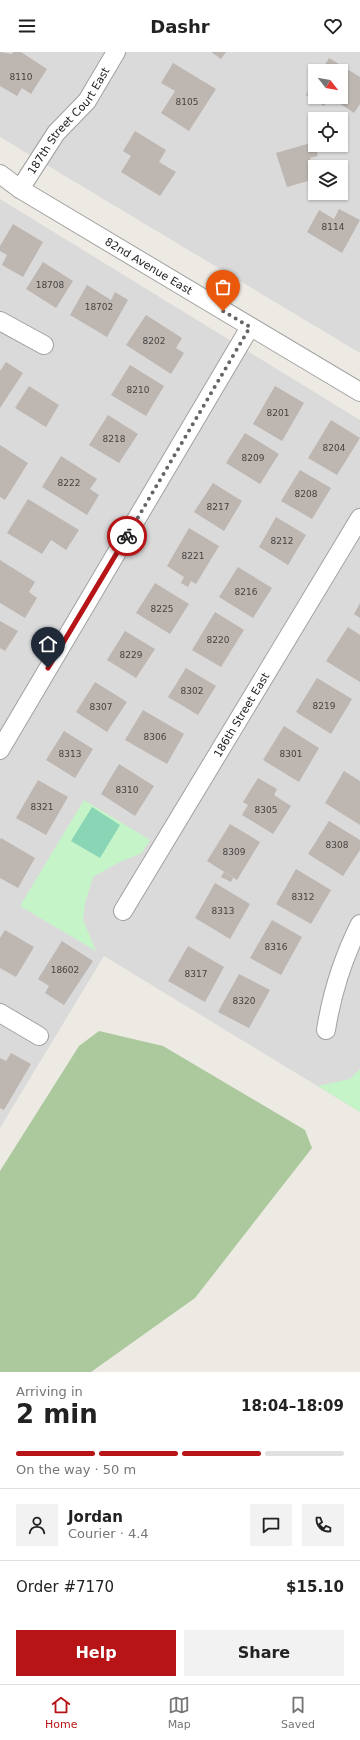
<!DOCTYPE html>
<html lang="en">
<head>
<meta charset="utf-8">
<style>
  body { margin:0; font-family:"DejaVu Sans",sans-serif; background:#f2f2f2; color:#222; height:100vh; display:flex; flex-direction:column; font-size:15px; white-space:nowrap }
  * { box-sizing:border-box; margin:0 }
  p { font-size:13px; color:#767676 }
  .icon { flex:none; width:22px; height:22px; fill:none; stroke:currentColor; stroke-width:2; stroke-linecap:round; stroke-linejoin:round }
  .map { position:relative; height:1320px; overflow:hidden }
  .panel { display:flex; flex-direction:column; background:#fff; flex:1 }
  .panel>* { flex:none }
  .needle { width:26px; rotate:121deg }
  .fabs { position:absolute; left:308px; top:12px; display:grid; gap:8px }
  .fabs a { display:grid; place-items:center; width:40px; height:40px; border-radius:0px; background:#fff; box-shadow:0 1px 3px #0004; font-size:20px }
  .pin { position:absolute; display:grid; place-items:center; width:34px; height:34px; color:#fff; margin:-41px -17px; border-radius:50% 50% 50% 0; rotate:-45deg; box-shadow:0 0 4px #0007 }
  .pin .icon { rotate:45deg }
  .courier { position:absolute; display:grid; place-items:center; width:40px; height:40px; margin:-20px; border:3px solid #b71417; border-radius:50%; background:#fff; color:#222; box-shadow:0 1px 5px #0007 }
  .head em { font-style:normal; font-weight:800 }
  .head div { display:flex; flex-direction:column-reverse }
  .head { display:flex; align-items:center; justify-content:space-between; height:68px; padding:0 16px }
  h1 { font-size:26px; font-weight:800; line-height:30px }
  .bar { display:grid; grid-template-columns:repeat(4,1fr); gap:6px 4px; align-content:center; height:48px; padding:0 16px }
  .bar i { height:5px; border-radius:3px; background:#e0e0e0 }
  .bar .selected { background:#b71417 }
  .bar p { grid-column:span 4 }
  .line { display:flex; align-items:center; gap:10px; padding:0 16px; border-top:1px solid #e0e0e0 }
  .line div { flex:1 }
  .round { display:grid; place-items:center; flex:none; width:42px; height:42px; border-radius:0px; background:#f2f2f2 }
  .action { display:flex; gap:8px; margin-top:auto; padding:8px 16px }
  .action a { flex:1; height:46px; border-radius:0px; background:#b71417; color:#fff; font-size:16px; font-weight:800; line-height:46px; text-align:center }
  .action a+a { background:#f2f2f2; color:#222 }
  header { display:flex; justify-content:space-between; align-items:center; height:52px; padding:0 16px; background:#fff; font-size:18px; font-weight:800 }
  .menu { display:flex; justify-content:space-around; align-items:center; height:56px; border-top:1px solid #e0e0e0; background:#fff; font-size:11px; color:#767676 }
  .menu a { display:grid; justify-items:center; gap:2px }
  .menu .selected { color:#b71417 }
  .map>svg:first-child { display:block }
</style>
</head>
<body>
<header><svg class="icon" aria-label="menu" viewBox="0 0 24 24"><path d="M4 6h16M4 12h16M4 18h16"/></svg>Dashr<svg class="icon" aria-label="heart" viewBox="0 0 24 24"><path d="M12 20l-8-8c-3-5 5-10 8-4 3-6 11-1 8 4z"/></svg></header>
<div class="map">
<svg width="360" height="1320" viewBox="0 0 360 1320">
  <rect width="100%" height="100%" fill="#edeae4"/>
  <path fill="#dbdada" fill-rule="evenodd" d="M0 0H360V301L0 85ZM315 19H341V45H315ZM315 67H341V93H315ZM315 115H341V141H315Z
    M0 147 360 368V1060L104 904 0 1076Z"/>
  <path fill="#abc99d" d="M99 979 163 994 305 1078 312 1096 195 1246 91 1320H0V1119L79 994Z"/>
  <path fill="#c5f4c8" d="M84 748 150 788 142 801 118 811 93 825 85 851 83 868 96 899 20 854Z
    M360 1017V1060L318 1034 350 1027Z"/>
  <path fill="#8ad5b6" d="M92 755 120 773 100 806 71 789Z"/>
  <path fill="#bdb6b1" d="M0 0 12 2 13 0H21L47 17 31 42 22 36 17 44 0 34Z
    M211 0H226L221 7Z
    M329 6 360 25V52L354 61 330 45 324 54 306 43 315 28V45H341V19H321Z
    M173 11 216 37 189 79 161 61 175 39 161 31Z
    M135 79 166 98 159 110 176 120 160 144 121 120 131 104 123 99Z
    M314 90 318 104 310 106 315 127 287 135 276 101Z
    M339 157 360 168 342 201 307 180 319 158 334 167Z
    M13 172 43 190 23 225 2 213 7 203 0 199V194Z
    M43 210 73 229 56 256 26 237Z
    M87 233 111 248 115 240 128 248 107 285 70 263Z
    M146 263 182 286 176 296 184 301 171 322 126 293Z
    M6 310 23 321 0 356V319Z
    M130 313 164 334 146 364 111 343Z
    M29 334 59 353 46 375 15 356Z
    M275 334 304 351 282 389 253 372Z
    M108 363 138 382 119 411 89 393Z
    M331 368 360 386 337 423 308 406Z
    M245 381 279 402 260 432 226 411Z
    M0 393 28 411 5 448 0 445Z
    M61 404 97 427 90 437 99 443 87 463 42 435Z
    M300 418 331 436 312 467 281 449Z
    M213 431 242 449 224 479 194 460Z
    M28 447 79 478 66 498 51 488 42 502 7 481Z
    M276 465 306 483 288 513 259 495Z
    M189 476 219 494 196 532 191 529 188 535 181 531 184 525 167 514Z
    M0 508 35 530 29 540 37 546 25 566 0 551Z
    M238 515 272 536 253 566 219 545Z
    M155 531 189 552 170 582 136 561Z
    M360 551V566L354 562Z
    M215 560 244 578 221 615 192 598Z
    M0 569 18 579 5 599 0 596Z
    M348 575 360 583V630L326 609Z
    M125 579 155 597 136 626 107 608Z
    M186 616 216 634 198 663 168 645Z
    M317 626 352 647 331 682 296 660Z
    M95 630 127 650 107 680 76 660Z
    M143 658 184 682 167 712 125 688Z
    M284 674 319 696 299 730 263 708Z
    M64 679 93 697 75 726 46 708Z
    M119 712 154 734 135 764 101 742Z
    M344 719 360 729V773L325 751Z
    M258 726 277 737 274 743 291 754 273 782 242 763 248 753 243 750Z
    M38 728 68 745 46 783 16 766Z
    M329 769 360 788V798L343 824 308 802Z
    M230 772 260 790 237 828 207 809Z
    M1 786 35 806 18 836 0 826V788Z
    M296 817 331 838 311 872 276 852Z
    M224 820 233 826 231 830 221 825Z
    M215 831 250 852 230 887 195 866Z
    M272 868 302 885 281 923 250 906Z
    M5 878 34 895 16 925 0 916V886Z
    M62 889 93 909 64 953 45 941 49 934 38 927Z
    M188 894 224 915 205 950 168 929Z
    M239 922 270 938 249 976 218 960Z
    M11 1001 31 1012 4 1058 0 1056V1006L6 1009Z"/>
  <g fill="none" stroke-linecap="round" stroke-linejoin="round">
    <g stroke="#a1a1a1" stroke-width="20">
      <g id="street">
        <path id="s1" d="M0 122 20 137 360 340"/>
        <path id="s2" d="M20 137 56 81 87 49 116 0"/>
        <path d="M0 269 44 293"/>
        <path d="M0 698 250 275"/>
        <path id="s3" d="M123 859 360 466"/>
        <path d="M0 961 39 984"/>
        <path d="M326 978C332 940 343 906 360 872"/>
      </g>
    </g>
    <use href="#street" stroke="#fff" stroke-width="18"/>
  </g>
  <g fill="none" stroke-linecap="round" stroke-linejoin="round">
    <path stroke="#666563" stroke-width="4" stroke-dasharray="0 7.2" d="M127 484 250 275 223 259"/>
    <path stroke="#b71417" stroke-width="5" d="M48 616 127 484"/>
  </g>
  <g text-anchor="middle" stroke-width="4" stroke-linejoin="round" paint-order="stroke">
    <g font-size="9" fill="#454342">
      <text x="21" y="28">8110</text>
      <text x="187" y="53">8105</text>
      <text x="333" y="178">8114</text>
      <text x="50" y="236">18708</text>
      <text x="99" y="258">18702</text>
      <text x="154" y="292">8202</text>
      <text x="138" y="341">8210</text>
      <text x="278" y="364">8201</text>
      <text x="114" y="390">8218</text>
      <text x="334" y="399">8204</text>
      <text x="253" y="409">8209</text>
      <text x="69" y="434">8222</text>
      <text x="306" y="445">8208</text>
      <text x="218" y="458">8217</text>
      <text x="282" y="492">8212</text>
      <text x="193" y="507">8221</text>
      <text x="246" y="543">8216</text>
      <text x="162" y="560">8225</text>
      <text x="218" y="591">8220</text>
      <text x="131" y="606">8229</text>
      <text x="192" y="642">8302</text>
      <text x="324" y="657">8219</text>
      <text x="101" y="658">8307</text>
      <text x="155" y="688">8306</text>
      <text x="70" y="705">8313</text>
      <text x="291" y="705">8301</text>
      <text x="127" y="741">8310</text>
      <text x="42" y="758">8321</text>
      <text x="266" y="761">8305</text>
      <text x="337" y="796">8308</text>
      <text x="234" y="803">8309</text>
      <text x="303" y="848">8312</text>
      <text x="223" y="862">8313</text>
      <text x="276" y="898">8316</text>
      <text x="65" y="921">18602</text>
      <text x="196" y="925">8317</text>
      <text x="244" y="952">8320</text>
    </g>
    <g font-size="11" fill="#1d1d1d" stroke="#fff">
      <text dy="4" stroke="none"><textPath href="#s2" startOffset="84">187th Street Court East</textPath></text>
      <text dy="4" stroke="none"><textPath href="#s1" startOffset="175">82nd Avenue East</textPath></text>
      <text dy="4" stroke="none"><textPath href="#s3" startOffset="229">186th Street East</textPath></text>
    </g>
  </g>
</svg>
<div class="fabs">
<a><svg class="needle" viewBox="-14 -14 28 28"><path d="M0-13l5 13h-10z" fill="#e53935"/><path d="M0 13l5-13h-10z" fill="#767676"/></svg></a>
<a><svg class="icon" aria-label="locate" viewBox="0 0 24 24"><circle cx="12" cy="12" r="6"/><path d="M12 2v4M12 18v4M2 12h4M18 12h4"/></svg></a>
<a><svg class="icon" aria-label="layers" viewBox="0 0 24 24"><path d="M12 4l9 5-9 5-9-5zM3 14l9 5 9-5"/></svg></a>
</div>
<div class="pin" style="left:223px;top:259px;background:#ea580c"><svg class="icon" aria-label="bag" viewBox="0 0 24 24"><path d="M5 8h14l-1 12H6zM9 8a3 3 0 0 1 6 0"/></svg></div>
<div class="pin" style="left:48px;top:616px;background:#1f2937"><svg class="icon" aria-label="home" viewBox="0 0 24 24"><path d="M3 11l9-7 9 7M6 9v11h12V9"/></svg></div>
<div class="courier" style="left:127px;top:484px"><svg class="icon" aria-label="bike" viewBox="0 0 24 24"><circle cx="6" cy="16" r="4"/><circle cx="18" cy="16" r="4"/><path d="M6 16l4-8h5l3 8M10 8l3 8H6M13 5h3"/></svg></div>
</div>
<section class="panel">
<div class="head"><div><h1>2 min</h1><p>Arriving in</p></div><em>18:04–18:09</em></div>
<div class="bar"><i class="selected"></i><i class="selected"></i><i class="selected"></i><i></i><p>On the way · 50 m</p></div>
<div class="line" style="height:72px"><a class="round"><svg class="icon" aria-label="person" viewBox="0 0 24 24"><circle cx="12" cy="8" r="4"/><path d="M4 21q1-7 8-7t8 7"/></svg></a><div><b>Jordan</b><p>Courier · 4.4</p></div><a class="round"><svg class="icon" aria-label="chat" viewBox="0 0 24 24"><path d="M4 5h16v11H9l-5 4z"/></svg></a><a class="round"><svg class="icon" aria-label="phone" viewBox="0 0 24 24"><path d="M5 4h4l2 5-3 2q2 4 5 5l2-3 5 2v4C11 20 4 13 5 4z"/></svg></a></div>
<div class="line" style="height:52px"><div>Order #7170</div><b>$15.10</b></div>
<div class="action"><a>Help</a><a>Share</a></div>
</section>
<nav class="menu">
<a class="selected"><svg class="icon" aria-label="home" viewBox="0 0 24 24"><path d="M3 11l9-7 9 7M6 9v11h12V9"/></svg>Home</a>
<a><svg class="icon" aria-label="map" viewBox="0 0 24 24"><path d="M3 6l6-2 6 2 6-2v14l-6 2-6-2-6 2zM9 4v14M15 6v14"/></svg>Map</a>
<a><svg class="icon" aria-label="saved" viewBox="0 0 24 24"><path d="M7 4h10v16l-5-4-5 4z"/></svg>Saved</a>
</nav>
</body>
</html>
